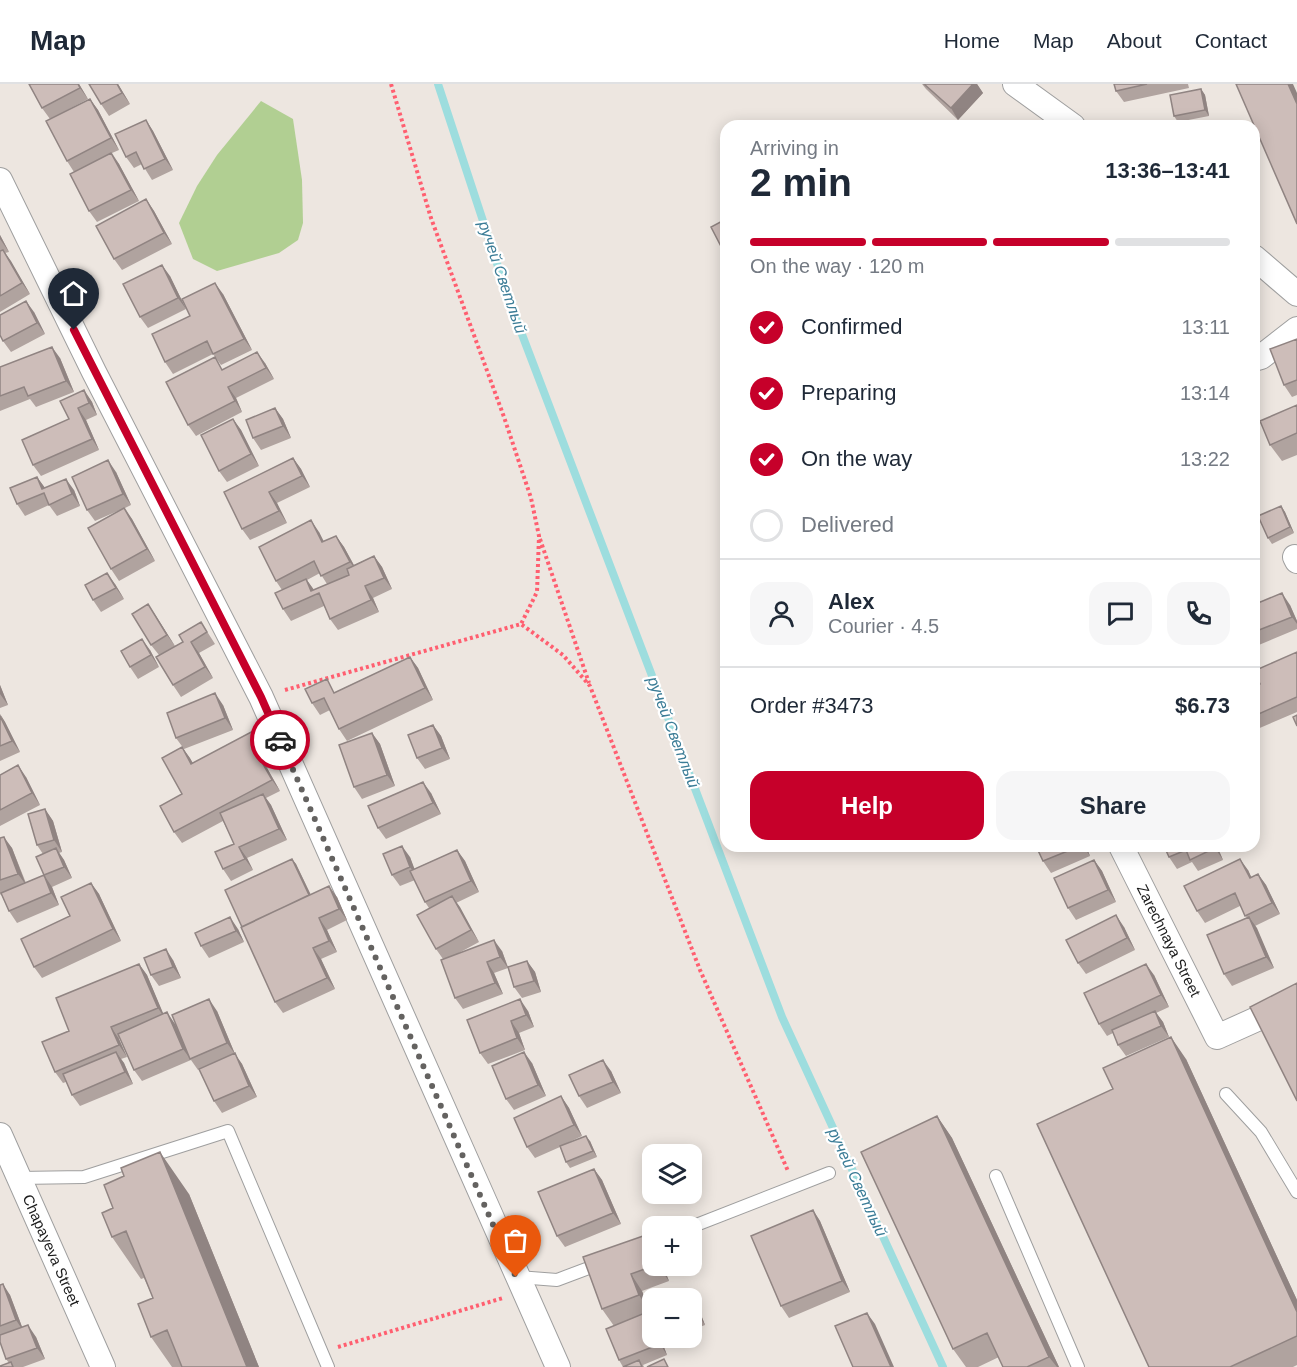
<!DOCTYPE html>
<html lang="en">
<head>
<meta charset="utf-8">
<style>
  body { margin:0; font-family:Arial,sans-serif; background:#f6f6f7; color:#1f2937; height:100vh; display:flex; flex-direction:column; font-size:22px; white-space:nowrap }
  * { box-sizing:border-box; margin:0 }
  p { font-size:20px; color:#747a83 }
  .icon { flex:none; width:33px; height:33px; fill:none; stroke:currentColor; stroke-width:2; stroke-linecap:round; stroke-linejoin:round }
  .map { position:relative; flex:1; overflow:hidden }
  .side { position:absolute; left:720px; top:36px; width:540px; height:732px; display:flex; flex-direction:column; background:#fff; border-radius:18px; box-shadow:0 3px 15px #0003 }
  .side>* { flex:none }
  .controls { position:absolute; left:642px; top:1060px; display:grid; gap:12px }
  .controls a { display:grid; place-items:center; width:60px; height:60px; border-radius:12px; background:#fff; box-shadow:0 3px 15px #0003; font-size:30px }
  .pin { position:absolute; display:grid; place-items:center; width:51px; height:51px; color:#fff; margin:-62px -26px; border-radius:50% 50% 50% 0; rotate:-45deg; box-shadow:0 0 6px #0007 }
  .pin .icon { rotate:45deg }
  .courier { position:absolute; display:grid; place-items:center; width:60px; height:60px; margin:-30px; border:4px solid #c6002a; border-radius:50%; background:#fff; color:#222; box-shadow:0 2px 8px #0007 }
  .head em { font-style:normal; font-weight:600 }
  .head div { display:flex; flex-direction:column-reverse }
  .head { display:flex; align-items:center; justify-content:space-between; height:102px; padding:0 30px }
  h1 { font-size:39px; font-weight:600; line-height:45px }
  .bar { display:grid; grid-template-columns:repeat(4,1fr); gap:9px 6px; align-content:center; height:72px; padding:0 30px }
  .bar i { height:8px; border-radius:4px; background:#e0e1e3 }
  .bar .current { background:#c6002a }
  .bar p { grid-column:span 4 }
  .line { display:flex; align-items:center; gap:15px; padding:0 30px; border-top:2px solid #e0e1e3 }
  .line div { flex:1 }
  .round { display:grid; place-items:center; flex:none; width:63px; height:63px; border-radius:18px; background:#f6f6f7 }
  ol { padding:0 30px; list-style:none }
  li { display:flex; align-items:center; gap:18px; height:66px }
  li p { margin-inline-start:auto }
  li .icon { padding:6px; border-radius:50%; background:#c6002a; color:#fff; stroke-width:4 }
  li:last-child { color:#747a83 }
  li i { width:33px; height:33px; border:3px solid #e0e1e3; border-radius:50% }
  .action { display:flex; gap:12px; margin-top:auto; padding:12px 30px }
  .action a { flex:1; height:69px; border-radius:18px; background:#c6002a; color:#fff; font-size:24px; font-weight:600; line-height:69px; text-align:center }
  .action a+a { background:#f6f6f7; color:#1f2937 }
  header { display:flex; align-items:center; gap:36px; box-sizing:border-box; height:84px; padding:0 30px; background:#fff; border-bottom:2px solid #e0e1e3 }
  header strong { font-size:28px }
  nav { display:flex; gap:33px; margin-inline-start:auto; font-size:21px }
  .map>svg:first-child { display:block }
</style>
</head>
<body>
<header>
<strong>Map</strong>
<nav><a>Home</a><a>Map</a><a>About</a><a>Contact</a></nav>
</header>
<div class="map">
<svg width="1297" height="1283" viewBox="0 0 1297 1283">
  <rect width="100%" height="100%" fill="#ede6e0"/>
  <path fill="#b1cf92" d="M261 17 293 35 302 96 303 139 298 156 279 169 217 187 193 175 179 139 197 102 217 71Z"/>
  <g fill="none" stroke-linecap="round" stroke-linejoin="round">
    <path stroke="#9dddde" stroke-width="8" d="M438 0 510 219 782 933 943 1283"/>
    <g stroke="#9f9f9f" stroke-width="14">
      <path id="service" d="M1226 1010 1261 1048 1297 1108
        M996 1092 1078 1283
        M19 1094 84 1093 228 1047 328 1283
        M691 1143 829 1089
        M518 1193 557 1196 602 1179"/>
    </g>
    <g stroke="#9f9f9f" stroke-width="26">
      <g id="minor">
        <path d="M1015 0 1073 42"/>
        <path d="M0 96 94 288 261 613 558 1283"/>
        <path d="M1254 173 1297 210"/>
        <path d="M1254 275 1261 273 1297 245"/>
        <path d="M1295 473 1297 477"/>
        <path id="s1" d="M1121 762 1217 953 1297 917"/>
        <path id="s2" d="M0 1051 103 1283"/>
      </g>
    </g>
    <path stroke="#ff5f70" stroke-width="4" stroke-dasharray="3 3" stroke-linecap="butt" d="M391 0 431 134 504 333 531 414 539 452 537 508 521 540
      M540 455 589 599
      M285 606 521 540 563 571 590 602 700 886 788 1087
      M338 1263 503 1214"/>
    <use href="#service" stroke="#fff" stroke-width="12"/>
    <use href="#minor" stroke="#fff" stroke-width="24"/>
  </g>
  <path fill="#b0a39f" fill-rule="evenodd" d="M29 0H79L88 15 60 30 90 15 98 26 119 66 112 69 119 80 139 117 97 138 89 127 74 88 67 77 50 35 42 24Z
    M89 0H118L130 20 109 32 101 20Z
    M922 0H977L983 9 958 36 926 5Z
    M1114 0H1188L1189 4 1124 18 1116 7Z
    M1201 5 1205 11 1209 32 1178 38 1174 32Z
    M146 36 153 47 173 86 152 96 142 80 134 84 126 73Z
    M146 115 154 127 172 160 122 186 114 175Z
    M0 151 9 168 5 169 30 210 0 228Z
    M170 192 186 225 148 244 140 233Z
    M223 210 252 266 221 281 213 270 173 290 165 278 190 232Z
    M34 228 45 250 11 268 3 257Z
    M1297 255V311L1292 313 1284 301Z
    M60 274 74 308 36 323 30 315 0 327V283Z
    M265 279 274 295 236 314 242 328 196 352 188 341 224 285Z
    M84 306 92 318 97 331 86 336 99 366 41 392 33 381 69 335Z
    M1297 321V371L1282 377 1270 361Z
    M275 324 283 335 291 354 261 366 253 354Z
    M233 335 241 346 259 382 227 398 219 387Z
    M293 374 301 385 310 403 277 419 287 439 250 456 242 445Z
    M116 388 131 421 125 424 132 435 155 477 119 497 111 485 120 426 95 437 87 426Z
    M37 393 45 404 74 406 80 422 57 432 49 421 25 432 17 420Z
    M1281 422 1285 428 1294 449 1272 460 1268 454Z
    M319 448 324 458 336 452 344 463 354 481 374 472 382 483 392 505 373 514 379 528 338 546 330 535 324 522 291 537 283 525 282 506 276 497ZM320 489 327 500 314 506 307 496Z
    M1254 466 1258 476 1254 478Z
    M115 500 124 515 101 528 93 516Z
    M1254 509 1261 518 1290 521 1297 537V545L1254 563Z
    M148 520 175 562 183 558 201 538 215 560 199 569 213 594 181 613 173 601 159 571 151 561Z
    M150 566 159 583 138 595 130 583Z
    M1297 568V628L1255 646 1254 645V603L1260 600Z
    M410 573 418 584 433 616 347 657 339 645 330 626 320 631 312 619Z
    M0 601 8 621 0 624Z
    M223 621 233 646 184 665 176 654Z
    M0 630 5 638 20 668 0 677Z
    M433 641 441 652 450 675 425 685 417 674Z
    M255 646 262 657 275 680 267 684 280 707 266 714 271 721 287 756 247 774 253 786 231 797 223 785 234 760 223 737 182 759 174 748 182 710V663L193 679Z
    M372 649 380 660 395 702 362 715 354 703Z
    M0 691 26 693 40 721 0 742Z
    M431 709 441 730 386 755 378 744Z
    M45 725 53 737 62 768 59 769 64 776 72 794 52 803 59 821 17 839 9 827 1 810 0 811V754L12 764 26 799 44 791 43 770 37 761Z
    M1036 762H1086L1090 772 1051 789 1043 777Z
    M1164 762H1217L1223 776 1198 787 1192 778 1177 785 1169 773Z
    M457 766 465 777 479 808 456 819 479 858 455 871 502 867 508 883 527 877 535 888 541 908 522 914 514 903 508 884 494 889 503 910 463 925 455 914 443 875 436 865 429 824 425 818 415 796 400 802 392 791 410 773 414 785Z
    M292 775 296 780 311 811 337 813 347 836 327 846 337 868 321 875 335 905 283 929 275 918Z
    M1094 776 1102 787 1116 818 1076 836 1068 824Z
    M1248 786 1251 793 1258 790 1266 801 1280 830 1255 842 1274 884 1232 902 1224 890 1247 834 1240 822 1205 839 1197 827Z
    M91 799 99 810 121 857 42 894 34 883 70 832Z
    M1124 843 1135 866 1086 890 1078 879Z
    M238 845 244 858 209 874 201 862Z
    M173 876 181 894 159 902 151 891Z
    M139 880 147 891 163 930 175 940 217 927 235 970 242 980 257 1013 222 1029 214 1017 199 985 198 986 191 976 142 997 134 986 120 954 119 955 127 973 121 975 124 979 133 1000 80 1022 72 1011 66 998 63 999 55 988 69 947Z
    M1154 891 1169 923 1156 929 1163 938 1169 953 1126 972 1118 961 1113 949 1107 952 1099 940Z
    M528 927 534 943 519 949 525 966 488 980 480 969 467 936Z
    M1186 975 1297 1216V1281L1293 1283H1149L1113 1005Z
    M532 979 546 1012 514 1026 506 1015Z
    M611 987 621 1009 587 1024 579 1012Z
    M561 1012 569 1024 582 1052 565 1060 590 1057 597 1073 570 1084 566 1078 560 1063 535 1074 527 1063Z
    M937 1032 952 1054 1059 1283H1003L999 1273 978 1283H966L953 1265Z
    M594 1085 602 1096 621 1140 565 1163 557 1152Z
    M189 1110 259 1283H172L151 1253 153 1214 144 1194 141 1195 112 1153Z
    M813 1126 820 1137 850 1208 789 1234 781 1222Z
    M646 1151 652 1160V1182H663L669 1197 642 1207 650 1227 652 1254H671L662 1258 667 1271 643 1281 644 1283H623L619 1276 614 1242 602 1225Z
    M0 1201 10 1211 22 1243 36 1253 45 1275 23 1283H0L9 1279 6 1275 0 1258Z
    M692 1215 698 1223 705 1241 692 1246Z"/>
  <path fill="#908482" d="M78 0H79L88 15 80 4Z
    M117 0H118L130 20 122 9Z
    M973 0H977L983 9 958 36 951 24Z
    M1288 0H1293L1297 9V20Z
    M1201 5 1205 11 1209 32 1205 26Z
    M90 15 98 26 119 66 111 54Z
    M146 36 153 47 173 86 165 75Z
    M111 69 119 80 139 117 131 106Z
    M146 115 154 127 172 160 164 149Z
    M0 151 9 168 0 155Z
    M3 166 11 177 30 210 22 199Z
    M162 181 170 192 186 225 178 214Z
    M215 199 223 210 252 266 244 255Z
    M26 217 34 228 45 250 37 239Z
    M52 263 60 274 74 308 66 297Z
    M257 268 265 279 274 295 266 284Z
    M228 303 236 314 242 328 235 317Z
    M84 306 92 318 97 331 89 319Z
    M78 324 86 336 99 366 92 355Z
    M275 324 283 335 291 354 283 342Z
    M233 335 241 346 259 382 251 370Z
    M293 374 301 385 310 403 302 392Z
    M108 376 116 388 131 421 123 410Z
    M37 393 45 404 42 405Z
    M66 395 74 406 80 422 72 410Z
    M269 408 277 419 287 439 279 427Z
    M1281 422 1285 428 1294 449 1290 443Z
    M124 424 132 435 155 477 147 465Z
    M311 436 319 448 330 470 322 458Z
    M336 452 344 463 358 489 350 478Z
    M374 472 382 483 392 505 384 494Z
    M107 489 115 500 124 515 116 504Z
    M306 495 314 506 311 507Z
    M365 502 373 514 379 528 371 516Z
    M1254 509 1261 519H1258Z
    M1282 509 1290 521 1297 537V540L1292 533Z
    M148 520 156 532 175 562 167 551Z
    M142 555 150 566 159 583 151 571Z
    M191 558 199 569 213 594 205 583Z
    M410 573 418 584 433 616 425 604Z
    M0 601 8 621 0 610Z
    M215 609 223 621 233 646 225 634Z
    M0 630 5 638 20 668 12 657Z
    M433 641 441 652 450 675 442 664Z
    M255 646 262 657 275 680 267 669Z
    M372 649 380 660 395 702 387 691Z
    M182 663 190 674 199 691 191 680Z
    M259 673 267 684 280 707 272 696Z
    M18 681 26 693 40 721 32 709Z
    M423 698 431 709 441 730 433 719Z
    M263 710 271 721 287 756 279 745Z
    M45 725 53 737 62 768 54 756Z
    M4 753 12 764 26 801 18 790Z
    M402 762 410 773 418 794 410 783Z
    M1083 762H1086L1090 772Z
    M1214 762H1217L1223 776 1215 764Z
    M239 763 247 774 253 786 245 775Z
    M56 764 64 776 72 794 64 783Z
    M457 766 465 777 479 808 471 797Z
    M292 775 296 780 315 820 311 815Z
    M1240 775 1248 786 1257 805 1250 794Z
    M1094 776 1102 787 1116 818 1108 806Z
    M1258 790 1266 801 1280 830 1272 819Z
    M44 791 52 803 59 821 51 809Z
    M91 799 99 810 121 857 113 845Z
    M329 802 337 813 347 836 339 825Z
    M452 812 460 823 479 858 471 846Z
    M1116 831 1124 843 1135 866 1127 854Z
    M230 833 238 845 244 858 236 847Z
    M1249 833 1257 844 1274 884 1266 873Z
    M319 834 327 846 337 868 329 857Z
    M494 856 502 867 508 884 500 873Z
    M313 864 321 875 335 905 327 894Z
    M166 865 173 876 181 894 173 883Z
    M527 877 535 888 541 908 534 897Z
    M487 878 494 889 503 910 495 899Z
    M139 880 147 891 166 936 158 924Z
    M1146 880 1154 891 1169 923 1161 911Z
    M209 915 217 927 235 970 242 980 257 1013 249 1002 235 970 227 959Z
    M520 915 528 927 534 943 526 931Z
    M1155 927 1163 938 1169 953 1161 942Z
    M167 928 175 940 191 976 183 965Z
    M511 937 519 949 525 966 517 954Z
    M111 943 119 955 127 973 119 961Z
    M1171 953 1186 975 1297 1216V1228Z
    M116 968 124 979 133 1000 125 988Z
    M524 968 532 979 546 1012 538 1001Z
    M603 976 611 987 621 1009 613 998Z
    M561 1012 569 1024 582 1052 574 1041Z
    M937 1032 952 1054 1059 1283H1057L1049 1273Z
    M586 1052 590 1057 597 1073 593 1067Z
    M160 1068 189 1110 259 1283H247Z
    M594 1085 602 1096 621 1140 613 1129Z
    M813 1126 820 1137 850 1208 842 1197Z
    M646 1151 652 1160V1168Z
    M658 1182H663L669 1197Z
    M631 1190 642 1207 650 1228 639 1211Z
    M3 1200 10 1211 24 1248 16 1236Z
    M690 1211 698 1223 705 1241 697 1229Z
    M867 1229 875 1240 894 1283H891Z
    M28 1241 36 1253 45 1275 37 1264Z
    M657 1254H659L662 1258 667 1271 660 1260Z"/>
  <path fill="#cdbdb9" stroke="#908482" stroke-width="1.5" d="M29 0H78L80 4 42 24Z
    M89 0H117L122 9 101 20Z
    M924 0H973L951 24Z
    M1114 0H1147L1116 7Z
    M1236 0H1288L1297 20V140Z
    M1201 5 1205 26 1174 32 1170 11Z
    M90 15 111 54 67 77 46 37Z
    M146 36 165 75 144 85 136 68 126 73 115 50Z
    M1044 37 1045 42H1025Z
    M111 69 131 106 89 127 70 90Z
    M146 115 164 149 114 175 96 142Z
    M726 135V172L711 143Z
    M3 166 22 199 0 212V167Z
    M162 181 178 214 140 233 123 200Z
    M215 199 244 255 213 270 207 257 165 278 152 250 190 232 182 215Z
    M26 217 37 239 3 257 0 251V231Z
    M1297 255V296L1284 301 1270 265Z
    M52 263 66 297 28 312 24 303 0 312V283Z
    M257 268 266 284 228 303 235 317 188 341 166 298 215 273 222 286Z
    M84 306 89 319 78 324 92 355 33 381 22 356 69 335 60 317Z
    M1297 321V349L1270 361 1260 337Z
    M275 324 283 342 253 354 246 336Z
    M233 335 251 370 219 387 201 351Z
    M293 374 302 392 269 408 279 427 242 445 224 408Z
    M108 376 123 410 87 426 72 393Z
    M37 393 42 405 66 395 72 410 49 421 44 409 17 420 10 404Z
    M1281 422 1290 443 1268 454 1258 432Z
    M124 424 147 465 111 485 88 444Z
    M311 436 322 458 336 452 350 478 321 492 314 477 276 497 259 463Z
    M374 472 384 494 365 502 371 516 330 535 319 509 283 525 275 509 306 495 311 507 349 491 347 485Z
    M107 489 116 504 93 516 85 501Z
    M1254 509 1258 519 1282 509 1292 533 1254 548Z
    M148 520 167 551 151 561 132 530Z
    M201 538 207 548 191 558 205 583 173 601 156 573 183 558 179 551Z
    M142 555 151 571 130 583 121 567Z
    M1297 568V613L1254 632V603L1260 600 1254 587Z
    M410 573 425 604 339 645 324 614 312 619 305 605 327 595 334 609Z
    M215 609 225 634 176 654 167 629Z
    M1297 631V642L1293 633Z
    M0 632 12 657 0 662Z
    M433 641 442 664 417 674 408 651Z
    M255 646 267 669 259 673 272 696 174 748 160 722 182 710 162 674 182 663 191 680Z
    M372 649 387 691 354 703 339 661Z
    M18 681 32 709 0 726V691Z
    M423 698 433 719 378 744 368 722Z
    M263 710 279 745 239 763 245 775 223 785 215 768 234 760 220 729Z
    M45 725 54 756 37 761 28 730Z
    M4 753 18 790 0 796V754Z
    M402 762 410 783 392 791 383 770Z
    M1036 762H1080L1043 777Z
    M1164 762H1214L1215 764 1190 776 1186 766 1169 773Z
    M56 764 64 783 44 791 36 773Z
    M457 766 471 797 425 818 410 787Z
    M292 775 309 811 242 843 225 806Z
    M1240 775 1250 794 1258 790 1272 819 1245 832 1235 809 1197 827 1184 802Z
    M1094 776 1108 806 1068 824 1054 794Z
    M44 791 51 809 9 827 1 809Z
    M91 799 113 845 34 883 21 855 70 832 61 813Z
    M329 802 339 825 319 834 329 857 313 864 327 894 275 918 241 843Z
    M452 812 471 846 436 865 417 831Z
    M1116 831 1127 854 1078 879 1066 856Z
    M230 833 236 847 201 862 195 849Z
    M1249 833 1266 873 1224 890 1207 851Z
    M494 856 500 873 487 878 495 899 455 914 441 876Z
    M166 865 173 883 151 891 144 874Z
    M527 877 534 897 514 903 508 883Z
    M139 880 158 924 111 943 119 961 55 988 42 958 69 947 56 914Z
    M1146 880 1161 911 1099 940 1084 909Z
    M1297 899V1017L1250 923Z
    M209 915 227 959 190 975 172 931Z
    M520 915 526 931 511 937 517 954 480 969 467 936Z
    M1155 927 1161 942 1118 961 1112 946Z
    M167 928 183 965 134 986 118 950Z
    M1171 953 1297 1228V1252L1230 1283H1149L1037 1040 1113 1005 1103 984Z
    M116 968 125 988 72 1011 63 990Z
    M524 968 538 1001 506 1015 492 982Z
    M235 969 249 1002 214 1017 199 985Z
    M603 976 613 998 579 1012 569 991Z
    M561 1012 574 1041 527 1063 514 1034Z
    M937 1032 1049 1273 1027 1283H1003L987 1249 953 1265 861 1068Z
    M586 1052 593 1067 566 1078 560 1062Z
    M160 1068 247 1283H182L167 1246 151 1253 138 1220 153 1214 126 1147 112 1153 102 1129 113 1124 104 1101 124 1092 121 1084Z
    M594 1085 613 1129 557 1152 538 1108Z
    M813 1126 842 1197 781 1222 751 1152Z
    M646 1151 652 1168 653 1182 631 1190 639 1211 602 1225 583 1173Z
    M3 1200 16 1236 0 1242V1201Z
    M690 1211 691 1215H680Z
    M692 1216 697 1229 692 1231Z
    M652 1226V1254H657L660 1260 619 1276 606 1245Z
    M867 1229 891 1283H853L835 1242Z
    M28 1241 37 1264 6 1275 0 1258V1251Z
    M664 1275 668 1283H647Z
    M639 1276 642 1283H623Z
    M11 1278 13 1283H0V1282Z"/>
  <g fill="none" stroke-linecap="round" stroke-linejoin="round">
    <path stroke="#646260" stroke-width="6" stroke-dasharray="0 10.8" d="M280 656 516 1193"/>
    <path stroke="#c6002a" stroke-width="8" d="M74 246 261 613 280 656"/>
  </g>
  <g text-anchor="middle" stroke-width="4.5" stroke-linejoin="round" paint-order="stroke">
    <g font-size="15" fill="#1b1b1b" stroke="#fff">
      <text dy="5" stroke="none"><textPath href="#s1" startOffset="106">Zarechnaya Street</textPath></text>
      <text dy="5" stroke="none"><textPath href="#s2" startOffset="126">Chapayeva Street</textPath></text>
    </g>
    <g font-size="16" font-style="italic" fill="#3c7d97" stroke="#fff">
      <text transform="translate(503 193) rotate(71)" y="6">ручей Светлый</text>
      <text transform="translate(674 648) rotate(69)" y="6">ручей Светлый</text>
      <text transform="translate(858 1098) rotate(65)" y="6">ручей Светлый</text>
    </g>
  </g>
</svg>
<div class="controls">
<a><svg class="icon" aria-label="layers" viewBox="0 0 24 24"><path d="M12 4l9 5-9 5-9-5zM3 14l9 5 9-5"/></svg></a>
<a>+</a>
<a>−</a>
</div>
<div class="pin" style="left:516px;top:1193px;background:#ea580c"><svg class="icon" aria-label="bag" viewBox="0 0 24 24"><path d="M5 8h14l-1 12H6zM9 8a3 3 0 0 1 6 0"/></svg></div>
<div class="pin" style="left:74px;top:246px;background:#1f2937"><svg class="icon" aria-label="home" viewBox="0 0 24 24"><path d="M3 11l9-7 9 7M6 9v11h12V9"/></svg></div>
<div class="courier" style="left:280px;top:656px"><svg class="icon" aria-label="car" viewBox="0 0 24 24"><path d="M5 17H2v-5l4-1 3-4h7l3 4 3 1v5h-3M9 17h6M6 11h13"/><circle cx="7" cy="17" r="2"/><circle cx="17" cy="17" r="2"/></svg></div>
<section class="side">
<div class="head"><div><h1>2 min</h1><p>Arriving in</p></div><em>13:36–13:41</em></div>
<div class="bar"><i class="current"></i><i class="current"></i><i class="current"></i><i></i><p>On the way · 120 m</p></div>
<ol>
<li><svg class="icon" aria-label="check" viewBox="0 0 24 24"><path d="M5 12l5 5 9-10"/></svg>Confirmed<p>13:11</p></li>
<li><svg class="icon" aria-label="check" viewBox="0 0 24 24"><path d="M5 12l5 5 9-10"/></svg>Preparing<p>13:14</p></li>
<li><svg class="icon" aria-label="check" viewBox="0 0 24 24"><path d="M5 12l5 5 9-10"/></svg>On the way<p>13:22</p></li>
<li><i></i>Delivered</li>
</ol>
<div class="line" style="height:108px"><a class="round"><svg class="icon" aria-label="person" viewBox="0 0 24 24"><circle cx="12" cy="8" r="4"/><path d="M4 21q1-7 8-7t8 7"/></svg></a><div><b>Alex</b><p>Courier · 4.5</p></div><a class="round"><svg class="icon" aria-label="chat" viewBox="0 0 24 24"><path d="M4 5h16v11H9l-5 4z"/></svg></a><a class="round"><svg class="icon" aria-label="phone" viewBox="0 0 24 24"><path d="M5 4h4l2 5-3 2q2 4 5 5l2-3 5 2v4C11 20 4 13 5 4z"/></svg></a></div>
<div class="line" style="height:78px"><div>Order #3473</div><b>$6.73</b></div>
<div class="action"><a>Help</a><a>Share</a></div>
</section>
</div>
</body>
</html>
